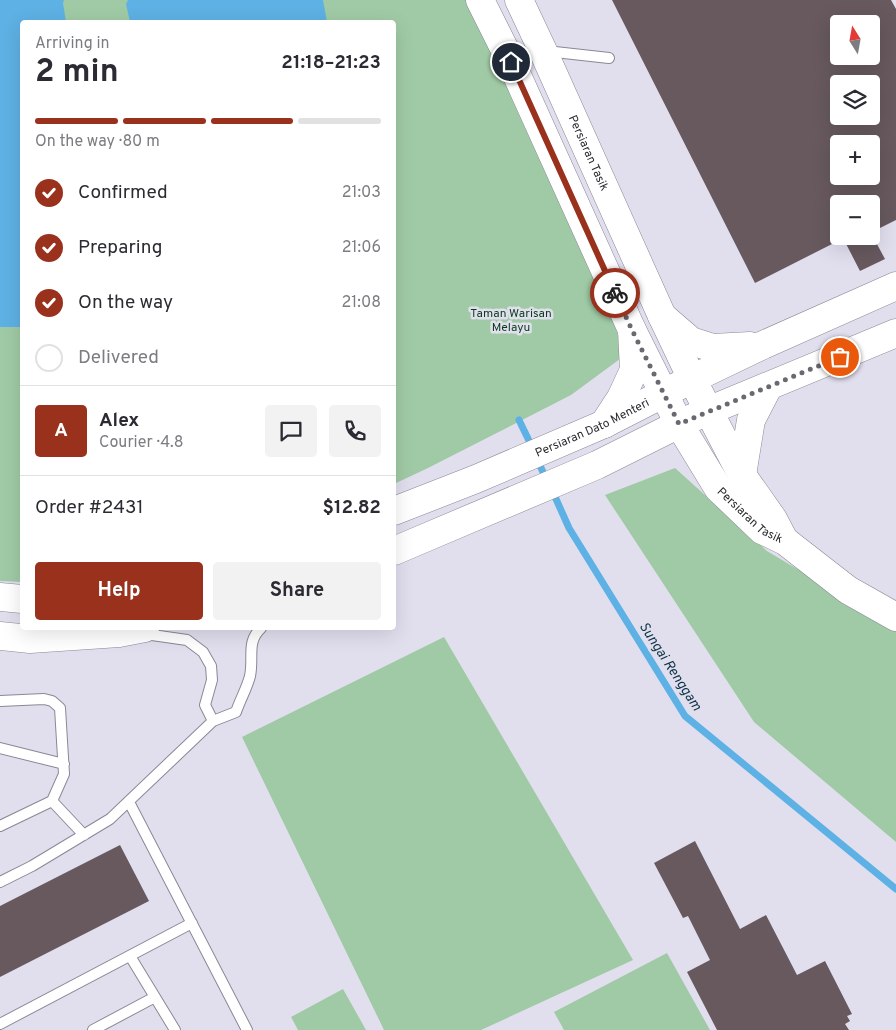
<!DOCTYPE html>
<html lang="en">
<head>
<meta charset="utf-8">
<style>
  body { margin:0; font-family:Overpass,sans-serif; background:#f2f2f3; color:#2b2b33; height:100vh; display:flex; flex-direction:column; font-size:19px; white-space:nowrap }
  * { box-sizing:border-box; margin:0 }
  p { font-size:16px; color:#7c7c81 }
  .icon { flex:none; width:28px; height:28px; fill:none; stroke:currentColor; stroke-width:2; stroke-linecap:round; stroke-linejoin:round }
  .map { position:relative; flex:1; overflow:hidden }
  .sheet { position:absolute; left:20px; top:20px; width:376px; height:610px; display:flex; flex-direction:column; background:#fff; border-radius:5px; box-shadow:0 5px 20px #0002 }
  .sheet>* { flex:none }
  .needle { width:32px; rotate:349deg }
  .buttons { position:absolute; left:830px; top:15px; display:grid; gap:10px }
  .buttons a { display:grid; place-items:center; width:50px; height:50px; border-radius:5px; background:#fff; box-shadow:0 5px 20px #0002; font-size:25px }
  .pin { position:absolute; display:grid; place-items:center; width:42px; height:42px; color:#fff; margin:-21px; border:2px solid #fff; border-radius:50%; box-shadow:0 1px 5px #0007 }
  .courier { position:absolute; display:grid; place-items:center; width:50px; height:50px; margin:-25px; border:4px solid #9a311c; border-radius:50%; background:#fff; color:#222; box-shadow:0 1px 6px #0007 }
  .summary em { font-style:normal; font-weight:700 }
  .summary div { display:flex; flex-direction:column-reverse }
  .summary { display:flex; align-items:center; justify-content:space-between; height:85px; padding:0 15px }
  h1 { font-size:32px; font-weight:700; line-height:38px }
  .bar { display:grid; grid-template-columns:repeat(4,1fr); gap:8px 5px; align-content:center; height:60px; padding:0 15px }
  .bar i { height:6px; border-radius:4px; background:#e1e1e2 }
  .bar .current { background:#9a311c }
  .bar p { grid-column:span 4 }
  .line { display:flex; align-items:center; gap:12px; padding:0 15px; border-top:1px solid #e1e1e2 }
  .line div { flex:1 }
  .round { display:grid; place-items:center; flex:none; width:52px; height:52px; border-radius:5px; background:#f2f2f3 }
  ol { padding:0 15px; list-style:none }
  li { display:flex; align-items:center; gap:15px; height:55px }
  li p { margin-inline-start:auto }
  li .icon { padding:5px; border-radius:50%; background:#9a311c; color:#fff; stroke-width:4 }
  li:last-child { color:#7c7c81 }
  li i { width:28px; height:28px; border:2px solid #e1e1e2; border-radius:50% }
  .action { display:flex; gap:10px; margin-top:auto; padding:10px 15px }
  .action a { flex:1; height:58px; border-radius:5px; background:#9a311c; color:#fff; font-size:20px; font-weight:700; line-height:58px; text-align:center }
  .action a+a { background:#f2f2f3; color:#2b2b33 }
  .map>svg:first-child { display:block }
</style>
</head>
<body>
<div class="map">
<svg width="896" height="1030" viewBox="0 0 896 1030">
  <rect width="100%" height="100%" fill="#e1dfee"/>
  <path fill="#a0caa5" d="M0 0H467L609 306 624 356 571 395 428 468 394 484V22H22V582L0 581Z
    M675 468 767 551 896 628V842L754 722 605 495Z
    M444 637 633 960 481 1030H384L242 737Z
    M667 953 710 1030H564L554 1012Z
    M343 989 366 1030H298L291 1017Z"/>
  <path fill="#5eb1e4" d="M0 0H64L63 3 66 22H22V327H0Z
    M128 0H323L327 22H130L126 4Z"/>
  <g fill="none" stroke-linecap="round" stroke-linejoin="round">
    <path stroke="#5eb1e4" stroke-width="7" d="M519 420 533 449
      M537 459 547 481
      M552 490 569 528 685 716 896 889"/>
  </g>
  <path fill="#67595e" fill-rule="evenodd" d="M612 0H891L896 9V220L878 229 871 226V204H839V236H841L840 240 755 283ZM839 24H871V56H839ZM839 84H871V116H839ZM839 144H871V176H839Z
    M871 233 885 259 860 271 842 236H871Z
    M695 841 740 929 766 915 797 975 825 961 852 1014 847 1016 850 1021 845 1024 849 1030H717L687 972 710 960 688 916 683 918 654 863Z
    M120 845 149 901 0 977V906Z"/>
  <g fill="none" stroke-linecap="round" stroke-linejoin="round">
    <g stroke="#8a8895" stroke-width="12">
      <path id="lane" d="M546 51 609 58
        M145 634 187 640 203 652 211 666 212 680 205 705 213 721
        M0 701 44 699 52 701 60 708 64 774 52 801 0 826
        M0 748 64 764
        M52 801 84 835
        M129 802 247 1030
        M0 882 32 866 110 819 213 721 236 712C240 700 247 688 250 676 254 657 246 642 261 628
        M130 956 175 1030
        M0 1024 192 923
        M93 1030 155 997"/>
    </g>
    <g stroke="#8a8895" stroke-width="29">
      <g id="secondary">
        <path id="s1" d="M480 0 511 62 632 330 679 424 718 488 762 530 785 541 848 590 896 617"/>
        <path id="s2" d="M519 0 543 51 662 316 692 379 742 475 773 519 783 538"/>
      </g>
    </g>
    <g stroke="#8a8895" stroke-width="29">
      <g id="primary">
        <path d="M662 316 691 341 713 348 750 346"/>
        <path d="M604 424 621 398 634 370 632 330"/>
        <path d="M742 475 751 420 768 387"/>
        <path id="s3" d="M394 511 476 479 604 424 692 379 763 345 896 286"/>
        <path d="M394 551 597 465 679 424 708 411 896 333"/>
        <path d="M0 597 22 599"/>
        <path d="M0 636 30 639 119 633 145 628"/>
      </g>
    </g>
    <use href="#lane" stroke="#fff" stroke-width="10"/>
    <use href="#secondary" stroke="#fff" stroke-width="28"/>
    <use href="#primary" stroke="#fff" stroke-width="28"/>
  </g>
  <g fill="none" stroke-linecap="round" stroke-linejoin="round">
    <path stroke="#6a6971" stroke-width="5" stroke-dasharray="0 9" d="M615 293 632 330 679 424 840 357"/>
    <path stroke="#9a311c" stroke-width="6" d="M511 62 615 293"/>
  </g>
  <g text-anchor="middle" stroke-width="5" stroke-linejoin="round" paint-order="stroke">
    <g font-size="12" fill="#2a292e" stroke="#e1dfee">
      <text dy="4" stroke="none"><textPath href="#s2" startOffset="168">Persiaran Tasik</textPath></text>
      <text dy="4" stroke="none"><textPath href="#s3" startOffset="215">Persiaran Dato Menteri</textPath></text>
      <text dy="4" stroke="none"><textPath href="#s1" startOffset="586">Persiaran Tasik</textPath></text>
    </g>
    <g font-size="12" fill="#073d17" stroke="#e1dfee">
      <text x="511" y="317">Taman Warisan<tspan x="511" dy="14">Melayu</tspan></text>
    </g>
    <g font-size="14" font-style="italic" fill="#10354a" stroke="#e1dfee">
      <text transform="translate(671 666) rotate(57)" y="5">Sungai Renggam</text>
    </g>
  </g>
</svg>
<div class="buttons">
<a><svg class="needle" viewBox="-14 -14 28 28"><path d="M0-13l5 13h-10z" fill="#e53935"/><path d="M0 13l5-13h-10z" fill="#7c7c81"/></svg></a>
<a><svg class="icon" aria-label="layers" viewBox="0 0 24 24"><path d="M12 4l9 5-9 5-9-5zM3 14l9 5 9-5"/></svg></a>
<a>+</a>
<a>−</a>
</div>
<div class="pin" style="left:840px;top:357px;background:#ea580c"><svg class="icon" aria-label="bag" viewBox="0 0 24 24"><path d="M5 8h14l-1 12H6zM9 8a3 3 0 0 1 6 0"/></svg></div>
<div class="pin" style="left:511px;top:62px;background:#1f2937"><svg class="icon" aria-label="home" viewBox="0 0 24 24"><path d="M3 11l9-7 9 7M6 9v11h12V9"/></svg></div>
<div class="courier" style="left:615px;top:293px"><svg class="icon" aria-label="bike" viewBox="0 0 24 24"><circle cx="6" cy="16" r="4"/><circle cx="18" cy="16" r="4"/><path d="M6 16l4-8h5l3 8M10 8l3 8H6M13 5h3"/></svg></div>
<section class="sheet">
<div class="summary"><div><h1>2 min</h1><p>Arriving in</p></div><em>21:18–21:23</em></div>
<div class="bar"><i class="current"></i><i class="current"></i><i class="current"></i><i></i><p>On the way · 80 m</p></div>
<ol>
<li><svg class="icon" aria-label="check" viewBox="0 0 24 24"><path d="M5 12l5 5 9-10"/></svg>Confirmed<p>21:03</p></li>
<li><svg class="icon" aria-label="check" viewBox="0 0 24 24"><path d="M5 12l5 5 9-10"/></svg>Preparing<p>21:06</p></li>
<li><svg class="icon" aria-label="check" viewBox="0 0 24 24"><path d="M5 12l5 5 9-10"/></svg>On the way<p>21:08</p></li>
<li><i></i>Delivered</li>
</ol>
<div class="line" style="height:90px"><b class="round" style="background:#9a311c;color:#fff">A</b><div><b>Alex</b><p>Courier · 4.8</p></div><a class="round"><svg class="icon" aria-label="chat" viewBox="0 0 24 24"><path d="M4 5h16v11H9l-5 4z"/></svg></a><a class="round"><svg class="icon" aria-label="phone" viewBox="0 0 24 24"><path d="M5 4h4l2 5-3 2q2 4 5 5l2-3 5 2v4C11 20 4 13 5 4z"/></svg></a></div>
<div class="line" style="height:65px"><div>Order #2431</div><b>$12.82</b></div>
<div class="action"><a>Help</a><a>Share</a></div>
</section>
</div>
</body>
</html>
